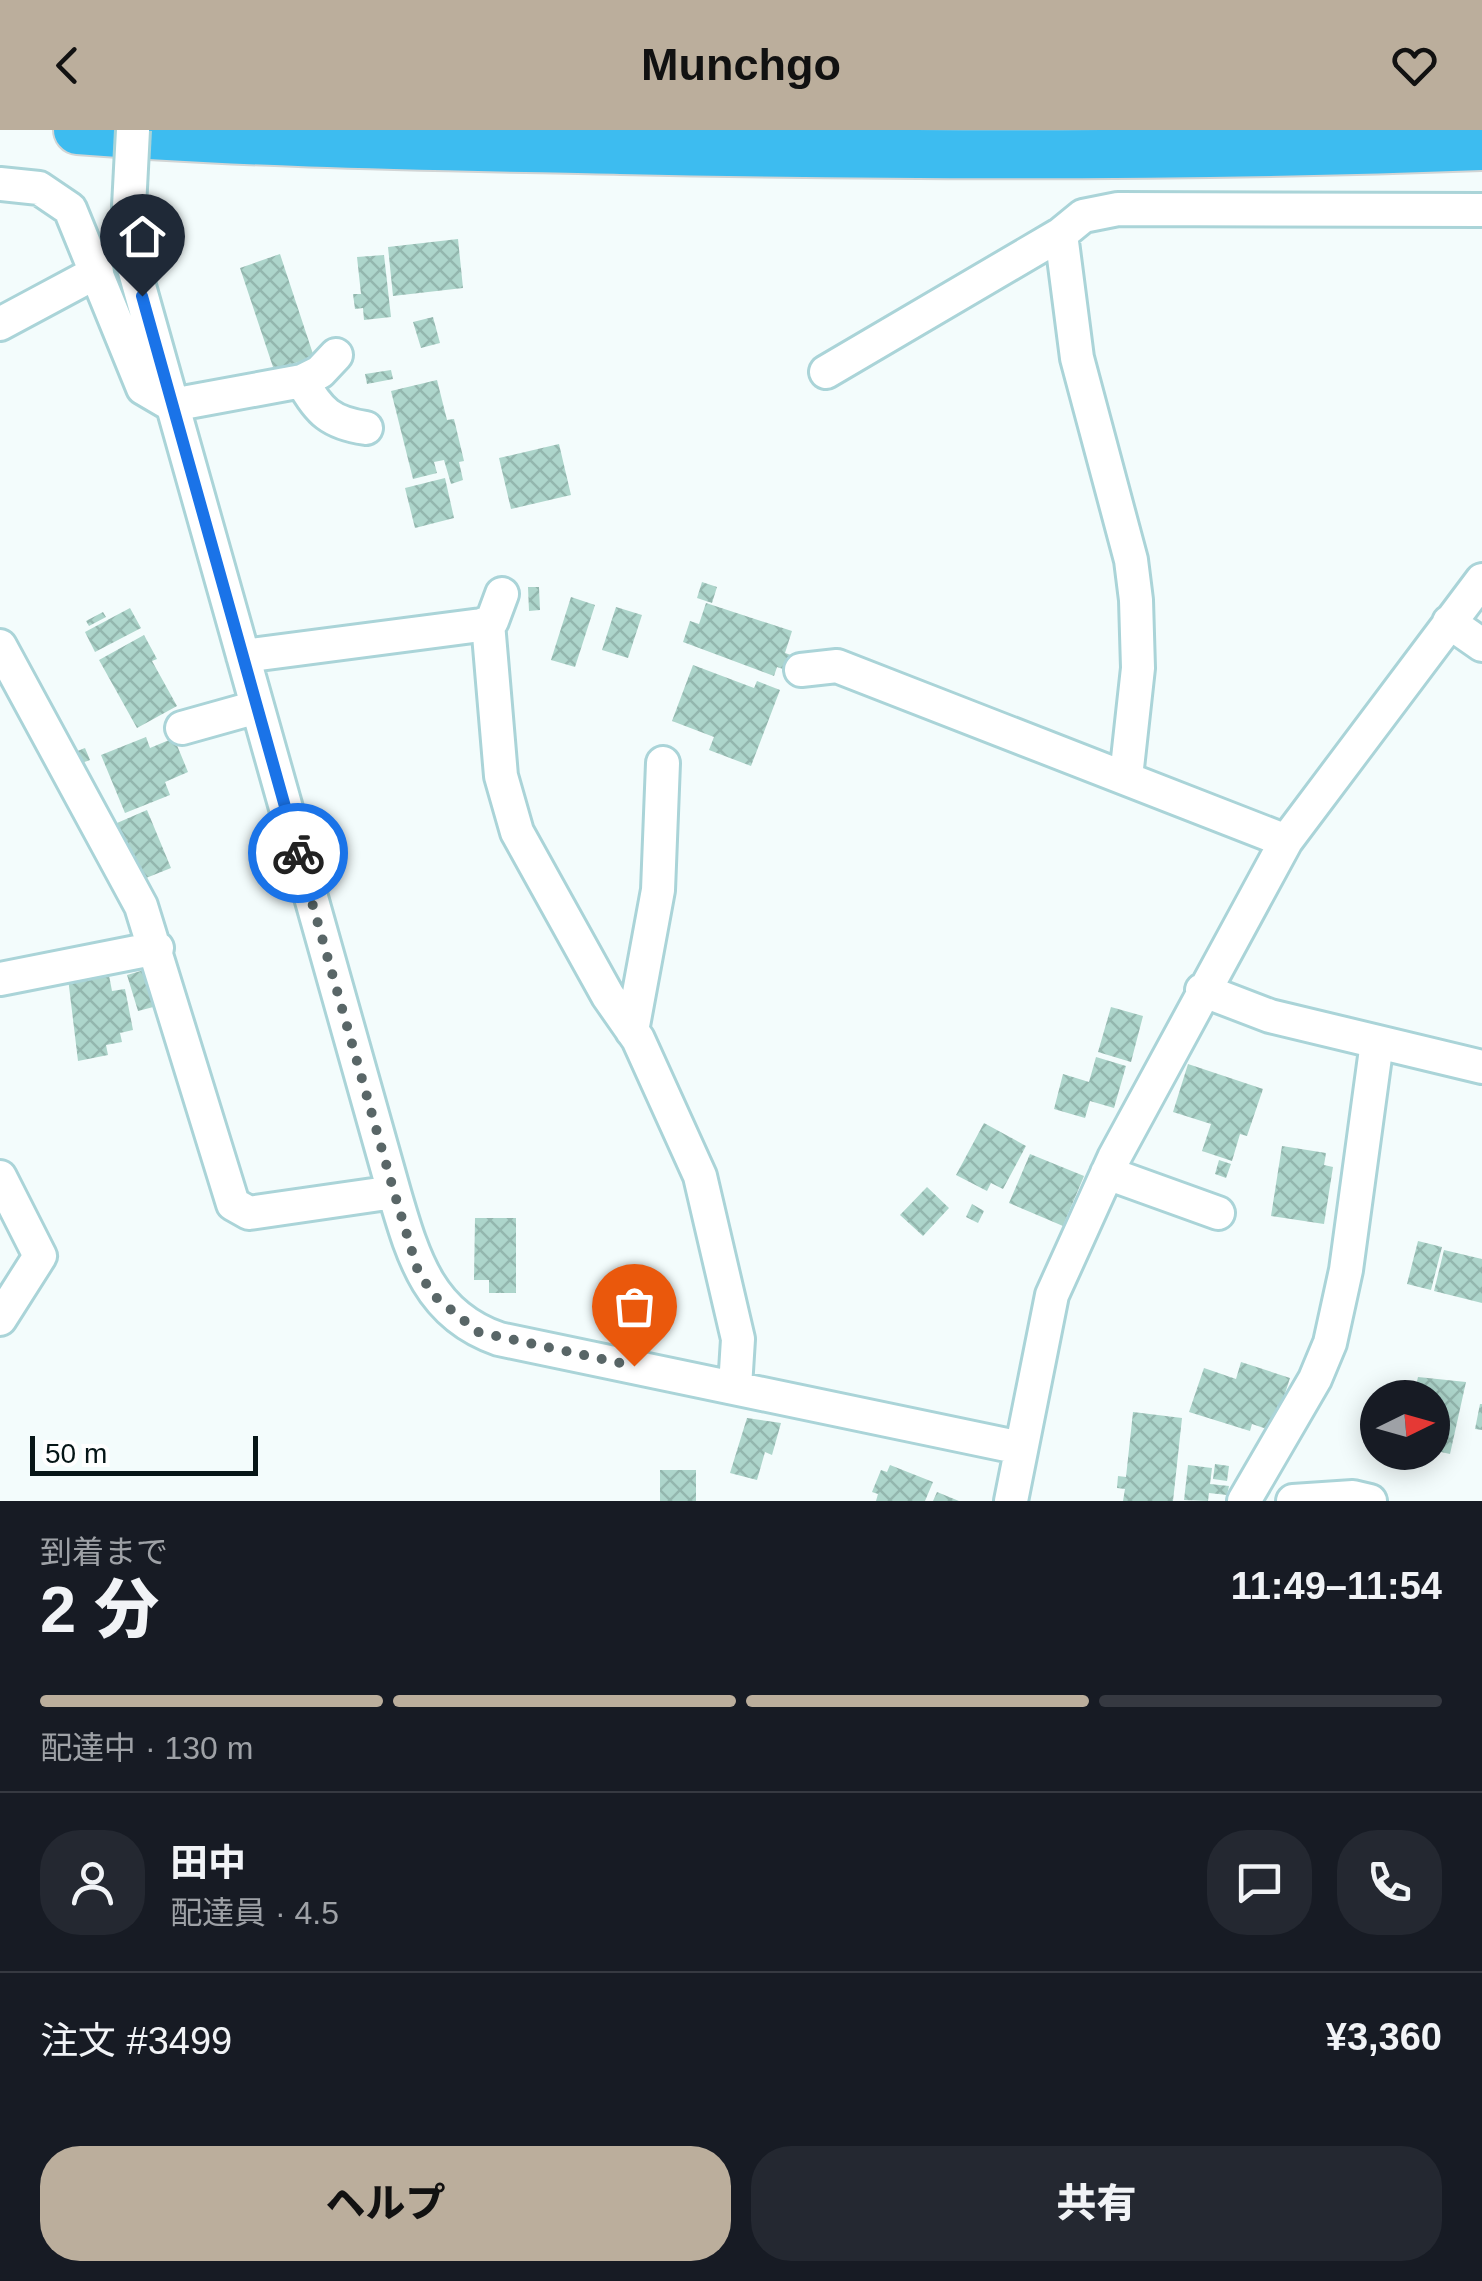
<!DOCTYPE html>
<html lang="ja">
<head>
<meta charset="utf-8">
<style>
  body { margin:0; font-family:Helvetica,"Noto Sans JP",sans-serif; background:#242831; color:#f1f3f6; height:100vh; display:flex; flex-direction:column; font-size:38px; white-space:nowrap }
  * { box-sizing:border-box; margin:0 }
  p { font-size:32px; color:#9ea1a6 }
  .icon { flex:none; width:55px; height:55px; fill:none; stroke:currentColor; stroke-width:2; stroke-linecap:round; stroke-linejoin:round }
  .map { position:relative; height:1371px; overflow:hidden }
  .sheet { display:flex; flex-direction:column; background:#171b24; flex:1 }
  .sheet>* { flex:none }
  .needle { width:65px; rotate:85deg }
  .controls { position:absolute; left:1360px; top:1250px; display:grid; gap:20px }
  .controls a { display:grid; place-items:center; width:90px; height:90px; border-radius:50%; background:#171b24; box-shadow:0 5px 25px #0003; font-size:50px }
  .scale { position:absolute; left:30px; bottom:25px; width:228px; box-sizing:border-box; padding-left:10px; border:5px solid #061617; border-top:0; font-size:28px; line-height:35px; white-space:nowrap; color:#061617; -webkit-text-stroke:8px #fff; paint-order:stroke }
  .pin { position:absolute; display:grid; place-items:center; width:85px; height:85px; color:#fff; margin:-102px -42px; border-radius:50% 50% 50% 0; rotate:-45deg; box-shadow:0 0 10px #0007 }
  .pin .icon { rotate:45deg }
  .courier { position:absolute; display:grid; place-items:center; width:100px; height:100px; margin:-50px; border:8px solid #1a73e8; border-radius:50%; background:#fff; color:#222; box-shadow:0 2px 12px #0007 }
  .head em { font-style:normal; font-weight:800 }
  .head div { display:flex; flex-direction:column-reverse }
  .head { display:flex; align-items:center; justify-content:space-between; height:170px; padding:0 40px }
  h1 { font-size:65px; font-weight:800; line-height:75px }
  .bar { display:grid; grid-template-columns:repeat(4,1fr); gap:15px 10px; align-content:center; height:120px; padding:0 40px }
  .bar i { height:12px; border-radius:8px; background:#363941 }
  .bar .on { background:#bbae9c }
  .bar p { grid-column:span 4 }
  .line { display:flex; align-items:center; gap:25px; padding:0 40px; border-top:2px solid #363941 }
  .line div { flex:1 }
  .round { display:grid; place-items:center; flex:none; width:105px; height:105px; border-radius:40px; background:#242831 }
  .button { display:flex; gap:20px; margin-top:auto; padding:20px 40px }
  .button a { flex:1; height:115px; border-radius:40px; background:#bbae9c; color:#111; font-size:40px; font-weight:800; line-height:115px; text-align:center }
  .button a+a { background:#242831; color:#f1f3f6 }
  header { display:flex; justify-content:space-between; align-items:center; height:130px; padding:0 40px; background:#bbae9c; color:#111; font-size:45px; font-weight:800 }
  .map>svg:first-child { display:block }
</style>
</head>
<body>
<header><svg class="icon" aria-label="back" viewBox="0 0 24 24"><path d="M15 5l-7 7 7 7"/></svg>Munchgo<svg class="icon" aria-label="heart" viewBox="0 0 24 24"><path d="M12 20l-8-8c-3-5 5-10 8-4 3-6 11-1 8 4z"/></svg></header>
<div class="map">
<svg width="1482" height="1371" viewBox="0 0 1482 1371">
  <defs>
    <pattern id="building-cross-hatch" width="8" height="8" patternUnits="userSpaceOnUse" patternTransform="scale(2.5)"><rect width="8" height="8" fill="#add5cb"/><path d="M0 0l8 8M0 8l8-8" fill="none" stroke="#93b6ae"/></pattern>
  </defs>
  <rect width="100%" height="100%" fill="#f3fcfc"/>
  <path fill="url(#building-cross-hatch)" d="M458 109 463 158 393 166 388 117Z
    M280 124 314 227 274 240 240 138Z
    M384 125 391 187 364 190 363 178 355 179 353 164H361L357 127Z
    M433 187 440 213 421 218 413 192Z
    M391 240 393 249 367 254 365 244Z
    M437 250 447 290 454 289 464 331 459 332 463 350 451 354 444 330 434 332 437 343 413 349 391 261Z
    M559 314 571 365 511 379 499 328Z
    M445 348 454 388 415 398 405 358Z
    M702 452 717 457 712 473 697 468Z
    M528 457H539L540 480 529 481Z
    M571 467 595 475 575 537 551 530Z
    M706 473 792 501 785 523 791 525 786 540 777 537 774 546 683 512 690 491 699 494Z
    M616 477 642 485 628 528 602 520Z
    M130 478 141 498 95 522 85 502Z
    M103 482 106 487 89 496 86 491Z
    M144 505 157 529 152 531 177 576 137 598 99 530Z
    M693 535 754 558 757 551 780 560 751 636 709 620 714 607 672 591Z
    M146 607 150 618 174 608 188 642 165 652 170 665 125 683 101 625Z
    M85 618 90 630 79 634 75 622Z
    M147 680 171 738 141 750 117 693Z
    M151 838 161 875 138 881 127 845Z
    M108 840 112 861 125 859 133 900 120 903 122 912 106 915 108 925 78 931 68 848Z
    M1111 877 1143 886 1131 932 1098 922Z
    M1096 927 1126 936 1114 978 1090 971 1085 988 1054 979 1063 944 1089 952Z
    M1188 934 1263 959 1247 1006 1240 1004 1232 1031 1202 1021 1211 994 1173 982Z
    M984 993 1026 1016 1003 1059 991 1053 987 1061 956 1045Z
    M1282 1016 1326 1023 1324 1035 1333 1037 1324 1094 1271 1086Z
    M1030 1024 1084 1046 1063 1096 1009 1073Z
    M1219 1030 1231 1034 1226 1048 1215 1044Z
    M927 1057 949 1078 923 1106 900 1085Z
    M972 1074 984 1081 978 1093 966 1087Z
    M475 1088H516V1163H489V1150H474Z
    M1418 1111 1442 1117 1431 1160 1407 1154Z
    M1444 1120 1482 1129V1173L1434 1161Z
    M1241 1232 1290 1248 1273 1301 1252 1294 1250 1301 1189 1282 1204 1238 1236 1249Z
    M1418 1247 1466 1252 1450 1324 1432 1320V1268H1413Z
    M1480 1274H1482V1300L1475 1299Z
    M1133 1282 1182 1288 1173 1371H1123L1125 1359 1117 1358 1118 1346 1126 1347Z
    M747 1288 781 1293 772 1325 765 1322 757 1350 730 1343Z
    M1215 1334 1229 1336 1227 1351 1213 1349Z
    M890 1335 933 1352 925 1371H876L878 1364 872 1362 881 1340 887 1342Z
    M1188 1335 1212 1338 1210 1354 1229 1356 1227 1365 1209 1363 1208 1371 1184 1370Z
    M660 1340H696V1371H660Z
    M937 1362 959 1371H933Z"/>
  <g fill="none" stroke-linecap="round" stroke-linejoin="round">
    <g stroke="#aad4d8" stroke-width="38">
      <path id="minor" d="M0 54 39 58 70 79 143 258 172 275 302 251 320 242 336 225
        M129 77 132 131 394 1062C413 1127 429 1185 499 1209L1021 1318
        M1061 104 1077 228 1131 430 1136 470 1138 538 1126 647
        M0 194 97 142
        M826 242 1061 104 1083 86 1118 79 1482 80
        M302 251C319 282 331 293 366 298
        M1449 492 1482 515
        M488 493 501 646 517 702 608 866 638 909 700 1046 738 1209 735 1257
        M0 516 141 776 233 1074 249 1083 394 1062
        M243 526 481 495 492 491 502 464
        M801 540 837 536 1286 711
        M182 598 257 577
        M0 849 157 818
        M1202 860 1270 886 1482 937
        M632 901 658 760 663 633
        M1107 1043 1218 1083
        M0 1047 40 1126 0 1189
        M1011 1371 1052 1165 1114 1028 1286 711 1482 450
        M1244 1371 1315 1249 1330 1213 1346 1140 1377 912
        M1293 1371 1353 1367 1370 1371"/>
    </g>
    <g stroke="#d2d5d5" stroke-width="52">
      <path id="highway" d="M78 0C258 14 440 16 621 20 908 26 1195 27 1482 16"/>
    </g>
    <use href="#minor" stroke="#fff" stroke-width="32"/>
    <use href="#highway" stroke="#3dbcf0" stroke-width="48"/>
    <g stroke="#aad4d8" stroke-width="38" stroke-linecap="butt">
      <path id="minor-bridge" d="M129 77 133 0"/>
    </g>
    <use href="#minor-bridge" stroke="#fff" stroke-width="32"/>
  </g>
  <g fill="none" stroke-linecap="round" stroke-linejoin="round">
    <path stroke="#596667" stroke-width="10" stroke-dasharray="0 18" d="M298 723 394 1062 417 1138 432 1164 478 1202 634 1236"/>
    <path stroke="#1a73e8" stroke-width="12" d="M142 166 298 723"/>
  </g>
</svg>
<div class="controls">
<a><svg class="needle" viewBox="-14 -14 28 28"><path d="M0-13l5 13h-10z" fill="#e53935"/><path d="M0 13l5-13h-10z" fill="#9ea1a6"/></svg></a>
</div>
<div class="scale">50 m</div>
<div class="pin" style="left:634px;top:1236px;background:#ea580c"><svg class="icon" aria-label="bag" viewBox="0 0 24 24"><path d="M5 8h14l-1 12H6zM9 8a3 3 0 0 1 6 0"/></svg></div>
<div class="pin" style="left:142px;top:166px;background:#1f2937"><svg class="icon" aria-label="home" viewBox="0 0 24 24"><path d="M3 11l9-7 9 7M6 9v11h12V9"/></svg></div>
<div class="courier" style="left:298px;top:723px"><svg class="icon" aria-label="bike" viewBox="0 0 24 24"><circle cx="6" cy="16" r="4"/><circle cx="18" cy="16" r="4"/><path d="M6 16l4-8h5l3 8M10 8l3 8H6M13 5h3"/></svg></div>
</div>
<section class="sheet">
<div class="head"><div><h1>2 分</h1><p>到着まで</p></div><em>11:49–11:54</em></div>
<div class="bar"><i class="on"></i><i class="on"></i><i class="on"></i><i></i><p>配達中 · 130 m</p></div>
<div class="line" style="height:180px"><a class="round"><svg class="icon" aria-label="person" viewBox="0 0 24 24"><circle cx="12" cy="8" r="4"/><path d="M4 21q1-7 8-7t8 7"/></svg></a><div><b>田中</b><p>配達員 · 4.5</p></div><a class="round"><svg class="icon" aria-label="chat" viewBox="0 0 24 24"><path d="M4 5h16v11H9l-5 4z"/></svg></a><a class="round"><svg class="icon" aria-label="phone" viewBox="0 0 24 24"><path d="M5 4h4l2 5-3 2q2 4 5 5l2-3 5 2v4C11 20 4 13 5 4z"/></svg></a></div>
<div class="line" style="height:130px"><div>注文 #3499</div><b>¥3,360</b></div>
<div class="button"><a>ヘルプ</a><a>共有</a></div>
</section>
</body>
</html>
